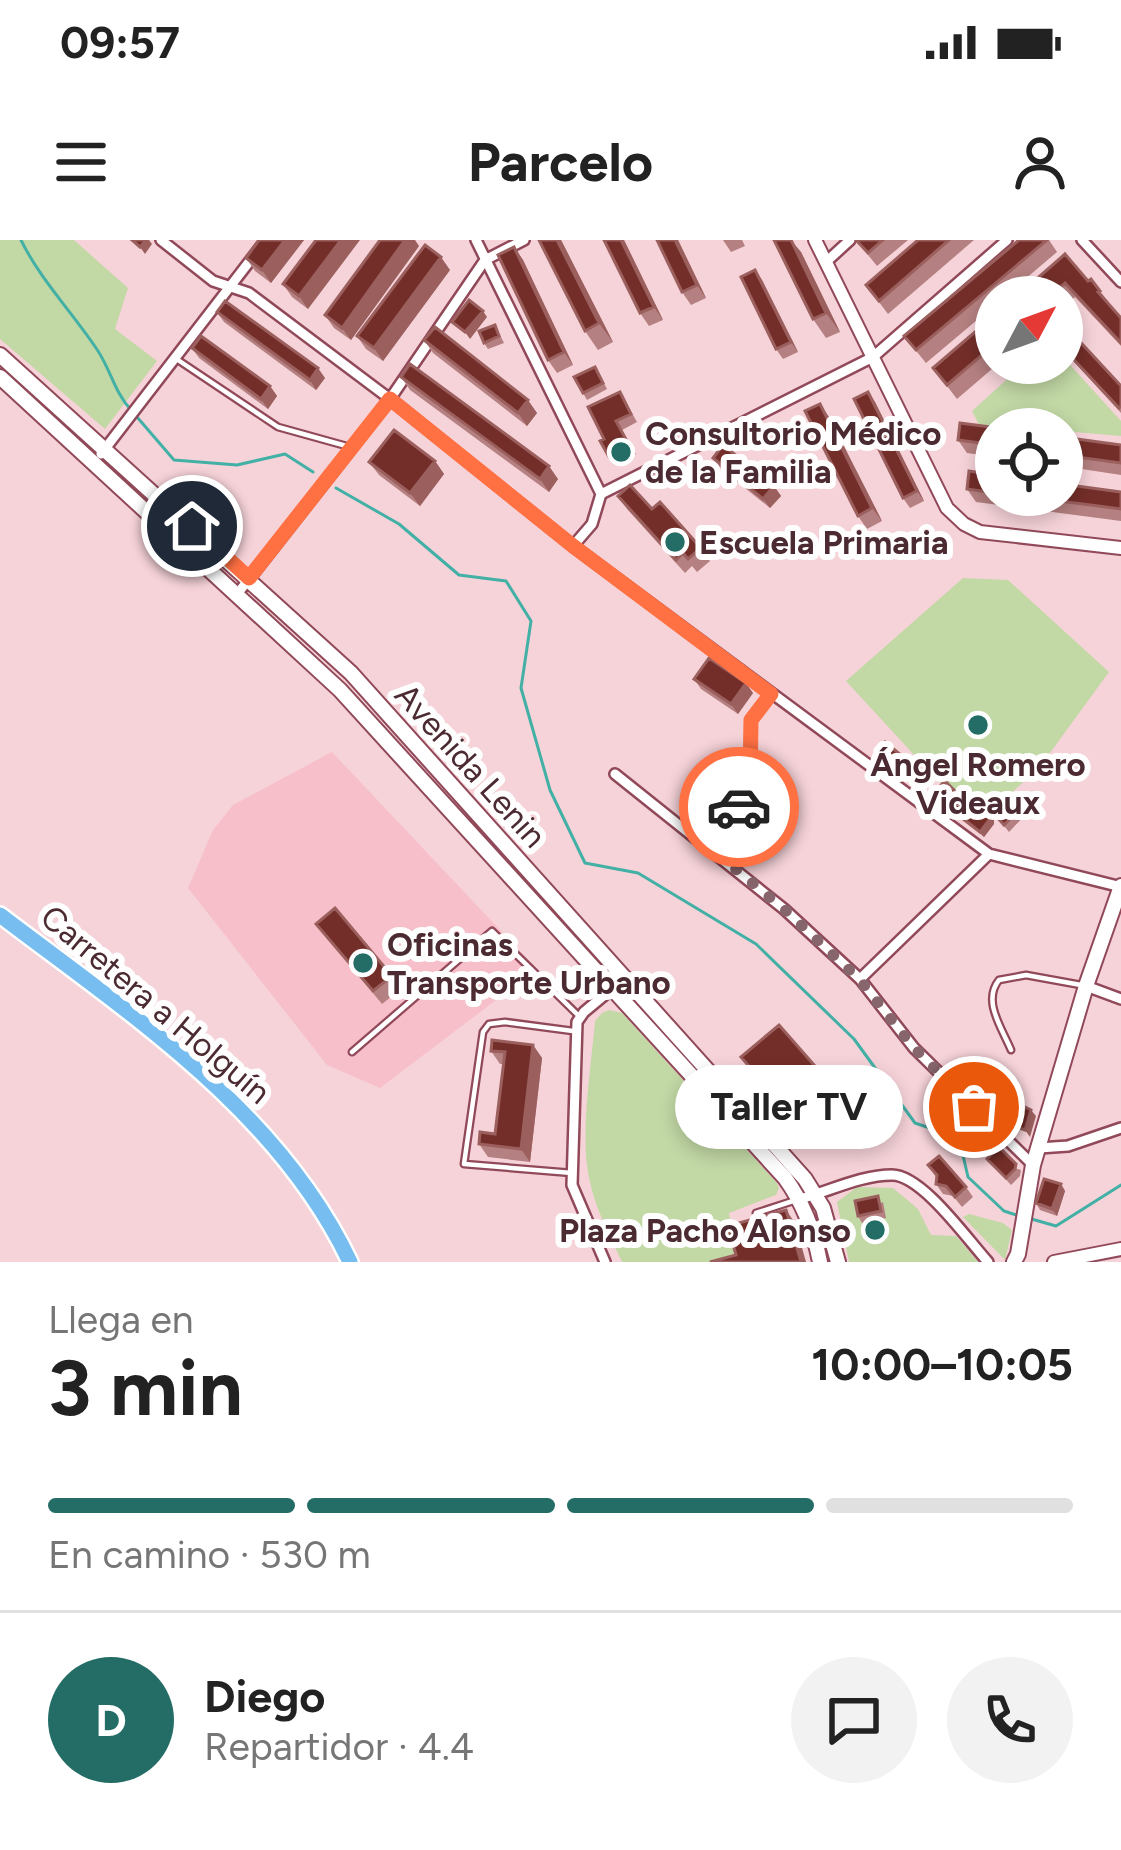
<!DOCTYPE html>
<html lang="es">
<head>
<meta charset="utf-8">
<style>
  body { margin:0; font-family:Figtree,sans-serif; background:#f2f2f2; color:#222; height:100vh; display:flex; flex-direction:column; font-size:45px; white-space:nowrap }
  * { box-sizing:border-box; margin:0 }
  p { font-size:39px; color:#767676 }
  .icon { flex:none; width:66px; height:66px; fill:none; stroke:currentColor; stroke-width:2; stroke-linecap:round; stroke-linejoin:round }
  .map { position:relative; height:1022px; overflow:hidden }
  .details { display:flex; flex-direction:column; background:#fff; flex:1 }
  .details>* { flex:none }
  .needle { width:78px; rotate:49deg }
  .tools { position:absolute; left:975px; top:36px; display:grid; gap:24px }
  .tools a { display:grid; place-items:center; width:108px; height:108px; border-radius:50%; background:#fff; box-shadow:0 6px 18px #0003; font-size:60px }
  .pin { position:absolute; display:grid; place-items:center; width:102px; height:102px; color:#fff; margin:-51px; border:6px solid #fff; border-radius:50%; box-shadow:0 3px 12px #0007 }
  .courier { position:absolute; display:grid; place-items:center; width:120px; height:120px; margin:-60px; border:9px solid #ff7043; border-radius:50%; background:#fff; color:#222; box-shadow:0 3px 15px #0007 }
  .bubble { position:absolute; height:84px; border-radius:42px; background:#fff; box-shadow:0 6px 18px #0003; font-size:39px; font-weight:700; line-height:84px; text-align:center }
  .overview em { font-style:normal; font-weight:700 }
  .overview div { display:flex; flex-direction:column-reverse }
  .overview { display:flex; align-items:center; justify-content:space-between; height:204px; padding:0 48px }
  h1 { font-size:78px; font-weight:700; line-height:90px }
  .bar { display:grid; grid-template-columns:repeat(4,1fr); gap:18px 12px; align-content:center; height:144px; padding:0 48px }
  .bar i { height:15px; border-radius:9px; background:#e0e0e0 }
  .bar .current { background:#236d66 }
  .bar p { grid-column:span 4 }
  .line { display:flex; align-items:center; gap:30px; padding:0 48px; border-top:3px solid #e0e0e0 }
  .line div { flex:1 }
  .round { display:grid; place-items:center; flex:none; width:126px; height:126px; border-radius:63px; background:#f2f2f2 }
  .status { display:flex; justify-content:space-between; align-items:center; height:84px; padding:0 60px; background:#fff; direction:ltr }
  .status svg { height:33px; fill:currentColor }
  header { display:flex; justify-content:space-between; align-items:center; height:156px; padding:0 48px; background:#fff; font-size:54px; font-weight:700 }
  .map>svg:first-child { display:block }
</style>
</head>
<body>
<div class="status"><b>09:57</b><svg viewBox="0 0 49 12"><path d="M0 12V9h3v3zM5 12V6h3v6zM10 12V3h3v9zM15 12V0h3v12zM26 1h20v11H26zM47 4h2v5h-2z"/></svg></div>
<header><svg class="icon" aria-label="menu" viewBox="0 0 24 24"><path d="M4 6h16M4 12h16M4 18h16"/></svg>Parcelo<svg class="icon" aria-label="person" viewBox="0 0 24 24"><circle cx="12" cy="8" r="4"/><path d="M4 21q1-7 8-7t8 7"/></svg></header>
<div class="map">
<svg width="1121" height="1022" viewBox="0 0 1121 1022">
  <rect width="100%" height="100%" fill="#f6d3d9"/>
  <path fill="#f7bfc9" d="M332 512 537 729 380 848 327 825 188 648 213 590 233 565Z"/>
  <path fill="#c2d8a5" d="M0 0H74L128 48 115 89 157 121 105 189 0 99Z
    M1062 116 1121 181V196L1062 191V189L979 185 972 171 1025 123H1062Z
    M963 338 1008 340 1109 432 1039 528 989 573 939 542 846 441Z
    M609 770 622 773 777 943 779 948 776 955 729 973 737 1022H622C610 996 596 970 590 942 579 897 591 829 595 781L602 773Z
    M857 947 893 948 918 969 931 995 956 996 978 1022H849L837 962Z
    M969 974 1003 983 1012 990 1005 1020 963 977Z"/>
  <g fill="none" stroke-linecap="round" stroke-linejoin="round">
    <path stroke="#43b0a6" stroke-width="3" d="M21 0C41 41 73 73 98 111 111 131 115 153 131 170
      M137 177 174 220 237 225 285 214 313 232
      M336 248 399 284 459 335 506 341 531 381 521 448 550 550 585 623 638 633 756 704 854 799 915 883 959 898 968 937 1004 971 1019 976
      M1028 978 1056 986 1121 945"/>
    <g stroke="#914959" stroke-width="9">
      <path id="service" d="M175 118 278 187 350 207
        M1011 810C1002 788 982 761 999 740L1026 735 1081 745
        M352 812 492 691 580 777
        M572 933 464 924 483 792 489 784 505 782 573 791
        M756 973 796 960"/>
    </g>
    <g stroke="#914959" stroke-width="14">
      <path id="minor" d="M161 0 213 41 249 53 390 159 573 306 989 614 1121 647
        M476 0 601 254
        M1082 0 1121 42
        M826 22 850 0
        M101 214 266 0
        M573 306 592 284 601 254 873 117 1007 0
        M238 353 390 159 485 20 524 0
        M615 534 784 669 860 739 914 808 1033 925
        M708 606 750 553 751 480 771 454
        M860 739 989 614
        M1086 746 1121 759
        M1039 908 1068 906 1121 888
        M800 959C830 951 861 935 892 935 922 935 967 999 988 1022
        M605 1022 572 945 577 782 584 772 613 748"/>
    </g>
    <g stroke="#914959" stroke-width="16">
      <path id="tertiary" d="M815 0 947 268 964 284 980 292 1121 308
        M1054 1022 1121 1009"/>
    </g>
    <g stroke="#914959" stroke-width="18">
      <path id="secondary" d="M0 115 351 433 805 939 823 968 838 1022
        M0 137 340 450 785 938C804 964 814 991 820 1022
        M1014 1022 1018 1014 1033 925 1086 746 1121 646"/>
    </g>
    <g stroke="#fff" stroke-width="20">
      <path id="primary" d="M0 675C130 774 278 870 350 1022"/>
    </g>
    <use href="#service" stroke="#fff" stroke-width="4.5"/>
    <use href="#minor" stroke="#fff" stroke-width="9"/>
    <use href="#tertiary" stroke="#fff" stroke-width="12"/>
    <use href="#secondary" stroke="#fff" stroke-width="14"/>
    <use href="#primary" stroke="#78bdef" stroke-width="15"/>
  </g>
  <path fill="#b58081" d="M259 0H304L271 43 255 31 246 18Z
    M316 0 308 69 292 57 283 44Z
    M561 0 613 102 598 110 585 91Z
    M624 0 663 80 649 86 640 73Z
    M657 0H678L706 58 691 65 682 52Z
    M723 0H742L745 6 731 12Z
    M856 0H908L877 26Z
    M918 0H974L888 74 866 45Z
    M1019 0H1049L1057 12 1004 57H996V64L926 123 904 96Z
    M419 6 351 100 334 88 325 75Z
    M514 7 523 20 573 125 557 133 548 120Z
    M801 12 840 92 826 98 813 79Z
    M1065 14 1088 41 1100 51 1121 78V106L1075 57 1062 68V57H1016Z
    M450 30 383 121 366 109 357 96Z
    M755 30 762 40 798 112 783 119 776 109Z
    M217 72 325 138 316 150 224 82Z
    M996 74V123H999L957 159 933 128Z
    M495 85 504 103 488 109 484 103Z
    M424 100 537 173 527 186 433 113Z
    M1062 107 1121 146V173L1067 114Z
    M192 108 270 146 277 156 268 169 199 118Z
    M599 133 607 149 587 160 583 153Z
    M401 137 558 239 549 252 410 150Z
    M620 152 637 182 622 190 636 214 615 225 609 217 604 199Z
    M868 152 875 162 924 261 910 268 903 258Z
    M829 177 882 281 867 289 858 276Z
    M996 189V217L967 213 958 200Z
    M1062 197 1121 205V235L1062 226Z
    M713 218 774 246 781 256 770 268 720 228Z
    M435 221 444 234 420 266 379 235 369 222Z
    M996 235V255H1062L1121 252V281L976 262 967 249Z
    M618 256 652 269 701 308 710 321 697 332 692 326 685 333 627 269Z
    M694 439 753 453 738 474 701 449Z
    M878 510 928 541 921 549 883 517Z
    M957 553 994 574V584L984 597 950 571 948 573 934 562 930 556Z
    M1024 565 1029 571 1009 592 997 577Z
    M316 684 392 736 401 749 382 764Z
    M533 805 542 818 530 922 488 917 479 904 495 894 503 824H500L491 811Z
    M741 817 821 833 830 846 794 882Z
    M987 919 1021 930 1020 936 1011 945Z
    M928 925 966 947 973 957 962 967 953 956 943 954 936 944V937Z
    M1061 944 1065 951 1057 976 1040 970 1036 963Z
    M883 962 886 978 862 983 858 976Z"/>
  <path fill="#9b605e" d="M146 0H149L152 4 145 14 140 7Z
    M285 0H304L271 43 262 30Z
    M341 0H360L308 69 299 56Z
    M405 0H415L419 6 351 100 342 88Z
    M557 0H561L613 102 599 83Z
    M621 0H624L663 80 654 67Z
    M675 0H678L706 58 697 45Z
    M791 0 801 12 840 92 826 73Z
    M514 7 523 20 573 125 564 112Z
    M441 17 450 30 383 121 374 108Z
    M755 30 762 40 798 112 791 102Z
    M483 71 487 77 470 99 465 92Z
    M318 128 325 138 316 150 310 140Z
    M270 146 277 156 268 169 261 159Z
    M868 152 875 162 924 261 917 251Z
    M528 160 537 173 527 186 518 173Z
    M820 164 829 177 882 281 872 268Z
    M435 221 444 234 420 266 410 253Z
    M549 226 558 239 549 252 540 239Z
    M774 246 781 256 770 268 763 259Z
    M746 443 753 453 738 474 731 464Z
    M924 534 928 541 921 549 917 542Z
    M990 568 994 574V584L984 597 980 592Z
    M533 805 542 818 530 922 521 909Z
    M1031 870 1036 876 1030 897 1025 890Z
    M1061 944 1065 951 1057 976 1052 969Z
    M786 970 795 983 806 1022H801Z"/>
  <path fill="#742e29" stroke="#9b605e" stroke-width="3" d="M132 0H146L140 7Z
    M259 0H285L262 30 246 18Z
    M316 0H341L299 56 283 44Z
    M380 0H405L342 88 325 75Z
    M539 0H557L599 83 585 91Z
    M604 0H621L654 67 640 73Z
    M657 0H675L697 45 682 52Z
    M774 0H791L826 73 813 79Z
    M856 0H883L868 13Z
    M918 0H949L879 61 866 45Z
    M1019 0H1047L916 110 904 96Z
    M425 5 441 17 374 108 357 96Z
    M514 7 564 112 548 120 498 15Z
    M1065 14 1088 41 1091 39 1100 51 1098 52 1121 78V103L1065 43 1049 57H1016Z
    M755 30 791 102 776 109 741 37Z
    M469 60 483 71 465 92 452 82Z
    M225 61 318 128 310 140 217 72Z
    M996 74V103L947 145 933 128Z
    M495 85 499 96 484 103 479 91Z
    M435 87 528 160 518 173 424 100Z
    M1072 93 1121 146V166L1119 168 1062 107V103Z
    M201 96 270 146 261 159 192 108Z
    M410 124 549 226 540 239 401 137Z
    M595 127 603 143 583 153 574 137Z
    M620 152 631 174 616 181 629 205 609 217 600 201 604 199 588 167Z
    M868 152 917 251 903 258 854 159Z
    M820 164 872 268 858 276 805 171Z
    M960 183 1006 189H996V205L958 200Z
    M394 190 435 221 410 253 369 222Z
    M1062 197 1121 205V223L1062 215Z
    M723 205 774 246 763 259 713 218Z
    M969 231 996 235V253L967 249Z
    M1062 244 1121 252V269L1014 255H1062Z
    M630 245 652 269 660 262 701 308 688 319 683 313 676 320 618 256Z
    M709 418 746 443 731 464 694 439Z
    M885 502 924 534 917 542 878 510Z
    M945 541 957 553 959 550 982 569 990 568V579L980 592 946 565 944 567 930 556Z
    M1017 557 1024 565 1004 585 997 577Z
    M335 668 392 736 373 751 316 684Z
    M779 785 821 833 785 869 741 817Z
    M492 800 533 805 521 909 479 904 480 892 495 894 505 812 491 811Z
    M1025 867 1031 870 1025 890 1017 887Z
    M999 907 1016 924 1015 929 1006 938 987 919Z
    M939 916 966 947 955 957 946 946 936 944 937 935 928 925Z
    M1044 939 1061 944 1052 969 1036 963Z
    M878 956 881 971 858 976 855 961Z
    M786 970 801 1022H710L736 1015 728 986Z"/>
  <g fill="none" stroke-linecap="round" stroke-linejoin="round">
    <path stroke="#87656c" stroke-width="12" stroke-dasharray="0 21.6" d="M739 567 708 606 784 669 860 740 914 808 974 867"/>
    <path stroke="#ff7043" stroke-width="15" d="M192 286 249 338 390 159 573 306 771 454 751 480 750 553 739 567"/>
  </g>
  <g fill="#236d66" stroke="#fefefe" stroke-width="4.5">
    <circle cx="621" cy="212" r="12"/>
    <circle cx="675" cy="302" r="12"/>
    <circle cx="978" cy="485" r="12"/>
    <circle cx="363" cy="723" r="12"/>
    <circle cx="875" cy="990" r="12"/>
  </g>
  <g text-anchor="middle" stroke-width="12" stroke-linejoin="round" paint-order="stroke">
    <g font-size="33" font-weight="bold" fill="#4b2a31" stroke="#fefefe" text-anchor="start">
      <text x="645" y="205">Consultorio Médico<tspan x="645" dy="38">de la Familia</tspan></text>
      <text x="699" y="314">Escuela Primaria</text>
      <text x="978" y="536" text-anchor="middle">Ángel Romero<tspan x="978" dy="38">Videaux</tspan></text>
      <text x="387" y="716">Oficinas<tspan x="387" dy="38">Transporte Urbano</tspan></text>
      <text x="851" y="1002" text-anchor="end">Plaza Pacho Alonso</text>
    </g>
    <g font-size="33" fill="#4b2a31" stroke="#fefefe">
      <text transform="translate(471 525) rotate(48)" y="12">Avenida Lenin</text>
      <text transform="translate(156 764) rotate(40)" y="12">Carretera a Holguín</text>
    </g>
  </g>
</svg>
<div class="tools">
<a><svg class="needle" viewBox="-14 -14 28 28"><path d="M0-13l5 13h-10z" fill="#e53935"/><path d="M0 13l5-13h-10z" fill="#767676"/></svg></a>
<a><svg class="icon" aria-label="locate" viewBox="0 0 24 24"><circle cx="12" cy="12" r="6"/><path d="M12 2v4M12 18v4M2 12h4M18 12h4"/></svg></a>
</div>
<div class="pin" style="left:974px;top:867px;background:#ea580c"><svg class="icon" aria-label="bag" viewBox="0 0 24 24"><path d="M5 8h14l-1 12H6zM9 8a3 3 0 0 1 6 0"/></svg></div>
<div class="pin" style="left:192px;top:286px;background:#1f2937"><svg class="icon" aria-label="home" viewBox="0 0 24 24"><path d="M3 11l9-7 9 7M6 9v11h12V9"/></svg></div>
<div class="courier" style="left:739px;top:567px"><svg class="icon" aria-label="car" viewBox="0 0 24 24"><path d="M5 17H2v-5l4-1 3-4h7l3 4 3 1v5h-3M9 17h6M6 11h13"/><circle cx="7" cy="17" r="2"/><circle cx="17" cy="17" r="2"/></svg></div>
<div class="bubble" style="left:675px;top:825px;width:228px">Taller TV</div>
</div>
<section class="details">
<div class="overview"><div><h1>3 min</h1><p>Llega en</p></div><em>10:00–10:05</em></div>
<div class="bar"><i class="current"></i><i class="current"></i><i class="current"></i><i></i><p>En camino · 530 m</p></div>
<div class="line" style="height:216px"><b class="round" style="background:#236d66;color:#fff">D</b><div><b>Diego</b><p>Repartidor · 4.4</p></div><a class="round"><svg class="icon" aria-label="chat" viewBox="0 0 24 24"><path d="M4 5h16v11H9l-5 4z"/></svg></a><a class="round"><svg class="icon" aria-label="phone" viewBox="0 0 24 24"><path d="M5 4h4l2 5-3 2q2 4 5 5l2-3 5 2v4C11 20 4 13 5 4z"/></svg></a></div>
</section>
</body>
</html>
